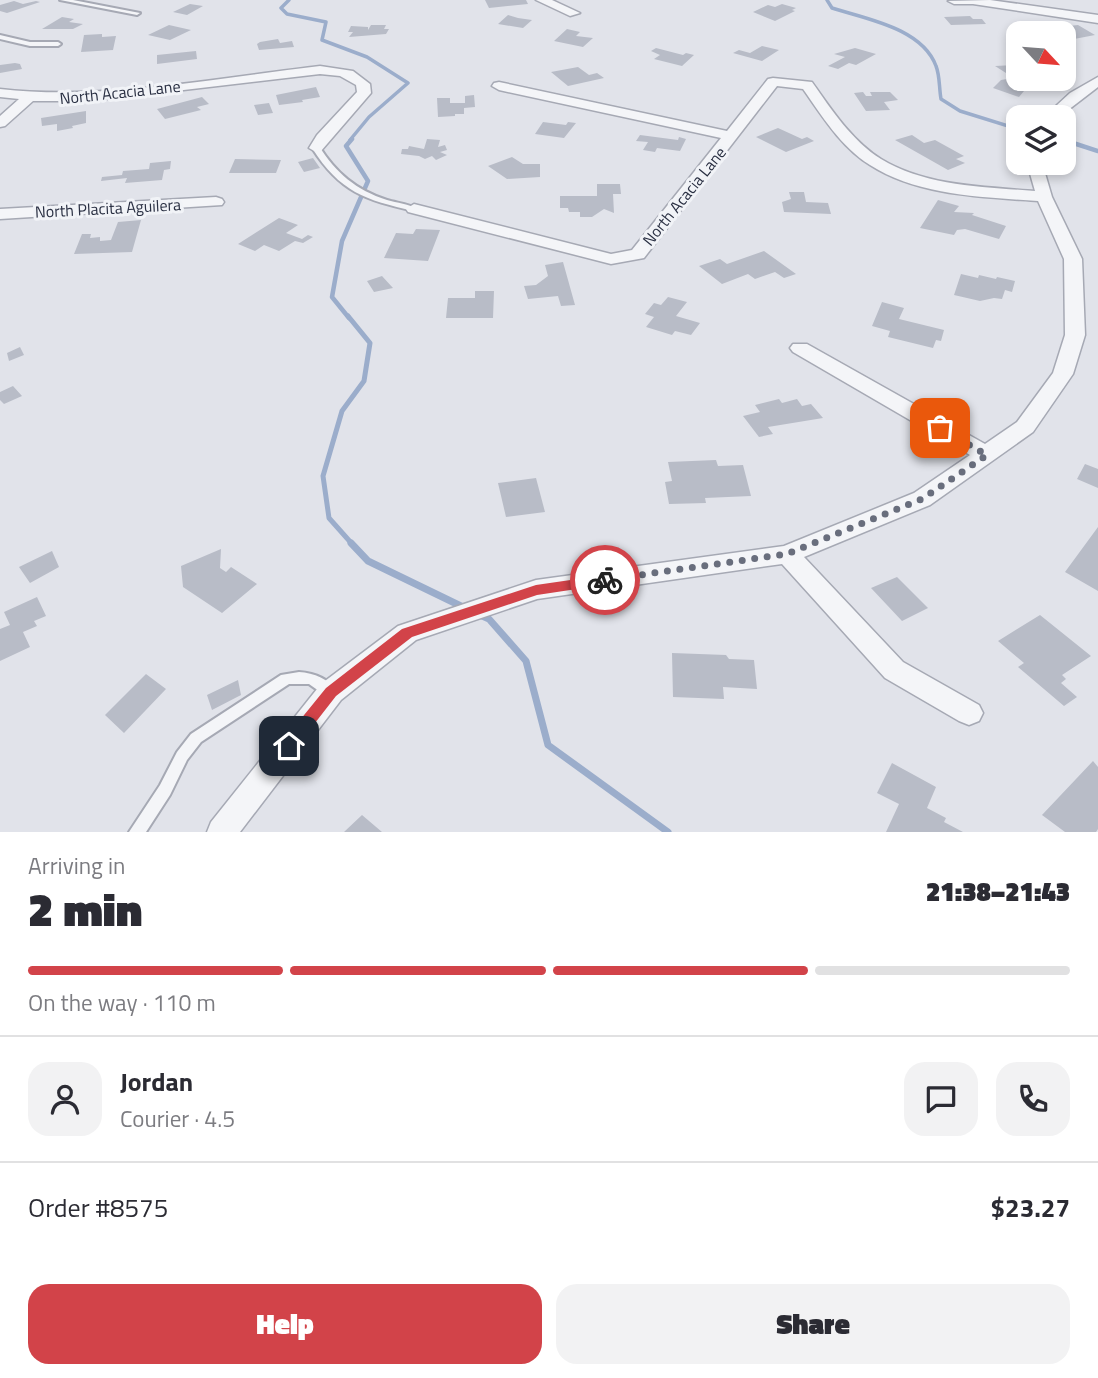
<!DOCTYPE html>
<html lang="en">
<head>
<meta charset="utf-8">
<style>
  body { margin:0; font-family:"Titillium Web",sans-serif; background:#f2f2f3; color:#2b2b33; height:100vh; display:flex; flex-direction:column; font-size:26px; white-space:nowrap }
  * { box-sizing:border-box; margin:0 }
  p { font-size:23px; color:#7c7c81 }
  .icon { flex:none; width:38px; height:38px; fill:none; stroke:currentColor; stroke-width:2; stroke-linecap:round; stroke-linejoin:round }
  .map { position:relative; height:832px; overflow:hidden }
  .sheet { display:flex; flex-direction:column; background:#fff; flex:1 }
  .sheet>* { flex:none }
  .needle { width:46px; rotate:116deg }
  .buttons { position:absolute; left:1006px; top:21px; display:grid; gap:14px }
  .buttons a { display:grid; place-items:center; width:70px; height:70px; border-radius:14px; background:#fff; box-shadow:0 4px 10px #0003; font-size:35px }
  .pin { position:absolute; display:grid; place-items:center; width:60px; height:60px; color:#fff; margin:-30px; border-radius:14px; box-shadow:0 4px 10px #0006 }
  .courier { position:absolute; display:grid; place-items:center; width:70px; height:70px; margin:-35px; border:5px solid #d24349; border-radius:50%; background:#fff; color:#222; box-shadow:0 2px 9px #0007 }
  .summary em { font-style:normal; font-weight:800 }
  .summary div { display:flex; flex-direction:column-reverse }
  .summary { display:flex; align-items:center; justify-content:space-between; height:119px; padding:0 28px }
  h1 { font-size:46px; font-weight:800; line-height:52px }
  .bar { display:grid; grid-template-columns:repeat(4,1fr); gap:10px 7px; align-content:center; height:84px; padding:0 28px }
  .bar i { height:9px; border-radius:5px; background:#e1e1e2 }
  .bar .current { background:#d24349 }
  .bar p { grid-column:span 4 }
  .line { display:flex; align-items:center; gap:18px; padding:0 28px; border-top:2px solid #e1e1e2 }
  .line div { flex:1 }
  .round { display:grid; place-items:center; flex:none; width:74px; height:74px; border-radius:21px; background:#f2f2f3 }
  .primary-button { display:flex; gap:14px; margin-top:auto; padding:14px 28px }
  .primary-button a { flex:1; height:80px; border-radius:21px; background:#d24349; color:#fff; font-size:28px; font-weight:800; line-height:80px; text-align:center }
  .primary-button a+a { background:#f2f2f3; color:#2b2b33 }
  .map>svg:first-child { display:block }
</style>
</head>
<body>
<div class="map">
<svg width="1098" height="832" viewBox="0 0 1098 832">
  <rect width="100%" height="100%" fill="#e1e3ea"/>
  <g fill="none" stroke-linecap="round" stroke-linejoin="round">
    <path stroke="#9badcb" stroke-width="3.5" d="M289 0 281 8 287 14 326 22 322 40 367 57 408 83 369 117 350 140
      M827 0 832 8C866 19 922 28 936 66 940 76 939 88 941 99L960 111 1018 129"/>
    <path stroke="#9badcb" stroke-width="4.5" d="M1064 140 1098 151
      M349 318 332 297 342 241 368 181 346 146 352 139"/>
    <path stroke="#9badcb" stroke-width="5" d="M348 316 370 343 364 381 342 411 323 476 329 518 353 545"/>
    <path stroke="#9badcb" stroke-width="7" d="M351 543 368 561 465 608
      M480 615 489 619 526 661 548 745 668 832"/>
  </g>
  <path fill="#b8bcc7" d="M485 0H526L528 4 489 8Z
    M14 1 23 4 36 1 40 2 7 13 0 11V5Z
    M190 4 203 6 187 15 173 12Z
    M782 4 796 8 792 10 795 11 775 21 753 12 768 5 775 7Z
    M508 15 518 18 532 20 523 28 498 24Z
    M970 16 973 19H982L986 24 951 25 944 17Z
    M62 17 74 19 69 22 83 24 73 29H42Z
    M169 25 191 30 170 40 148 35Z
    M371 25H386L384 29H389L386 34 349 37 353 32H348L351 26 368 27V30Z
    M1078 25 1095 35 1069 40 1064 33H1049L1042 29Z
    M567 29 580 32 576 36 593 38 583 47 554 41Z
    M102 34V37L116 36 113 50 81 52 84 35Z
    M278 39 280 43 292 41 294 47 259 50 257 44 260 42Z
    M762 46 779 50 762 61 733 53 739 50 750 53Z
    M656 48 683 55 686 53 694 55 682 66 654 59 660 55 651 51Z
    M855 48 876 54 856 65 849 63 838 69 828 66 845 57 834 54Z
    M196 51 197 59 157 64V55Z
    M15 63 20 64 22 69 0 73V65Z
    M1015 65 1018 72 1006 73 995 66Z
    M578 67 589 75 597 73 604 78 568 86 551 72Z
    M1007 79 1025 83 1019 90 1024 91 1019 97 993 88 1001 80Z
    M316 87 320 97 302 100 303 102 279 105 276 95Z
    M863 92 866 96H872L870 92H890L898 100 884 102 890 110 866 111 854 93Z
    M474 95 475 107 464 108V114H455V116L438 117 437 98H450V103H465V96Z
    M202 97 209 104 197 107 201 110 165 119 157 109Z
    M269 103 273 113 258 115 254 105Z
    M86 111V123L72 126 73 128 57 131V124L42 126 41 118Z
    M543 122 566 125 568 122 576 123 564 138 535 134Z
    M778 128 802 139 807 137 814 141 786 152 756 137Z
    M640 135 678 140 679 137 686 139 680 151 657 148 655 152 643 150 648 142 636 141Z
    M912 135 924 143 935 140 964 156 956 159 965 163 948 170 895 140Z
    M427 139 440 140 438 147 445 145 447 150 440 152 447 155 436 160 432 156 425 159 419 156 401 154 402 149H408L409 146 424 149Z
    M512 157 523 164H540V177L507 179 488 166Z
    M313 158 320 168 304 172 298 162Z
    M235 159 281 160 276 173H229Z
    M171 161 170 169 164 170 162 180 125 183 127 178 101 181 102 177 122 175 123 171 149 169 150 163Z
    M597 184H620L621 194H613L614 213 604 209 592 217H580V212H569L568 208H560V196H597Z
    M789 192H804L806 202 828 203 831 214 784 212 782 202 791 199Z
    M938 200 959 206 954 212 974 213 972 215 1006 226 999 239 965 229 957 230 954 235 920 228Z
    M279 218 298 225 286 233 302 239 308 235 313 237 303 243 295 241 279 251 264 245 255 251 238 244Z
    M141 220 132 252 74 254 82 234H91L90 238 100 237V241L111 240 118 222Z
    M416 229 440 230 428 261 384 258 396 233 413 234Z
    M764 251 796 274 784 278 775 272 755 279 748 274 722 284 699 266 720 259 727 264Z
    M563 262 575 305 561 306 558 296 528 299 524 286 536 285 548 276 545 265Z
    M961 274 978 278 979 275 996 279 997 277 1015 281 1012 292 1005 290 1002 299 994 298 980 301 954 295Z
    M382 276 393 288 374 292 367 281Z
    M475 291H494L493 318H446L448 298H475Z
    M668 297 687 302 676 316 700 323 691 335 675 331 672 335 646 327 654 317 645 314 654 303 661 305Z
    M882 302 904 308 899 319 944 330 941 341 936 340 933 348 888 337 890 331 872 326Z
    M20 347 24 355 9 361 7 353Z
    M13 386 22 396 4 404 0 400V392Z
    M779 399 782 403 797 399 802 406 811 404 823 418 768 427 773 434 759 437 743 416 760 412 755 405Z
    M716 460 718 466 743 465 751 496 705 498 706 503 669 504 665 482 672 481 668 462Z
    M1085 464 1098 469V488L1077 479Z
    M536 478 545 512 506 517 498 483Z
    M1098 527V591L1065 572Z
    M221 549 220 568 226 572 231 567 257 584 222 613 183 587 181 566Z
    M52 551 59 567 30 583 19 567Z
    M897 577 928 608 902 621 871 588Z
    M37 597 46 616 34 621 37 626 23 632 30 647 0 661V629L10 625 4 612Z
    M1040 615 1091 656 1062 675 1066 679 1061 683 1077 697 1064 706 1018 667 1024 663 998 641Z
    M672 653 726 655 729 659 754 660 757 689 723 687 724 699 673 697Z
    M146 674 166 689 124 733 105 715Z
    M238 680 241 695 212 710 207 695Z
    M1093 761 1098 767V829L1096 832H1065L1042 815Z
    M892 763 936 787 927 808 946 818 944 822 963 832H886L899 804 877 793Z
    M362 815 382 832H344Z"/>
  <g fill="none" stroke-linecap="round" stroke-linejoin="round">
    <g stroke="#a6a9b4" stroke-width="4">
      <path id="service" d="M60 0H73L140 13 137 15Z
        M0 35 30 42H58L61 44 58 46H30L0 39Z
        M313 146H319C336 173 356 190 387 200 397 203 409 204 418 209L414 211C365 200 340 192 312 148Z
        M299 672C314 673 329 679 338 692L336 696 331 698 326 696 309 684H289L201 742 187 760 170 795 146 832H129L160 785 177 752 191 734 281 675Z"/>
    </g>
    <g stroke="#a6a9b4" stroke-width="3">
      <path id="minor" d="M536 0H552L580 13 570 16Z
        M990 0 1098 15V23L973 4H954L948 1Z
        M320 66 353 71 370 84 371 93 321 151 316 152 309 148 317 135 357 92 356 85 340 76 320 74 90 101H33L5 126 0 127V116L19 99 0 97V89C103 101 216 78 320 66Z
        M1098 77V87L1059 117H1044L1070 93Z
        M773 78 812 82C831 109 852 141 881 159 925 186 984 187 1035 191L1027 163H1042L1052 197 1082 259 1085 335 1073 374 1033 432 930 505 804 557 903 662 979 705 983 713 979 721 969 725 959 721 885 678 782 564 537 599 416 640 341 700 240 832H207L211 822 321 684 398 626 536 580 784 546 914 493 970 455 793 352 790 348 793 344H807L985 444 1017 422 1053 373 1065 335 1064 259 1038 201C983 197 918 196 870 165 841 147 822 116 803 89L777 86 644 258 611 264 408 212 406 209 414 204 611 254 632 250 721 138 499 90 492 86 494 83 499 82 727 131 768 79Z
        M216 197 222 199 224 202 222 205 0 219V209Z"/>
    </g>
    <use href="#service" fill="#f4f5f8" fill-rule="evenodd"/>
    <use href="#minor" fill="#f4f5f8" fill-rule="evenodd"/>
  </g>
  <path fill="#d24349" d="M605 575 610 577V584L537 595 412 637 336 696 294 750H283L281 746 283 741 326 688 402 629 536 585Z"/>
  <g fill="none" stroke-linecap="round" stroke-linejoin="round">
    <path stroke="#696e7d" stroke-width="7" stroke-dasharray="0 12.6" d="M605 580 787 554 922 499 987 455 940 428"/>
  </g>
  <g text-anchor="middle" stroke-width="6" stroke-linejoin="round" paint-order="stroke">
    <g font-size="16" fill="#292f42" stroke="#f1f3f7">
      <text transform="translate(120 92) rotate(-6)" y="6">North Acacia Lane</text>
      <text transform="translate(684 196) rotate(-51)" y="6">North Acacia Lane</text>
      <text transform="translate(108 208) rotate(-3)" y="6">North Placita Aguilera</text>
    </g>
  </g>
</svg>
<div class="buttons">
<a><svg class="needle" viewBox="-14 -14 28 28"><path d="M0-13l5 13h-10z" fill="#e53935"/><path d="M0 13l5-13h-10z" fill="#7c7c81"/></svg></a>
<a><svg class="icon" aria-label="layers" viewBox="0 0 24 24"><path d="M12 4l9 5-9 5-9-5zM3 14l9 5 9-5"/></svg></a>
</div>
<div class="pin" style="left:940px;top:428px;background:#ea580c"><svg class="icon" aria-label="bag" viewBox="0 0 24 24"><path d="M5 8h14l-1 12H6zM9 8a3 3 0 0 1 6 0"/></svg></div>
<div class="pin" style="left:289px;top:746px;background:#1f2937"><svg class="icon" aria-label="home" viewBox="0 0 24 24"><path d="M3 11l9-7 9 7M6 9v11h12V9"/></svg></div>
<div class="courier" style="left:605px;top:580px"><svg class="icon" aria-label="bike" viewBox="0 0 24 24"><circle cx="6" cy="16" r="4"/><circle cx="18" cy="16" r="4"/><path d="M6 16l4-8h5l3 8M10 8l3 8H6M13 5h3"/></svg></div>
</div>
<section class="sheet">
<div class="summary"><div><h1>2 min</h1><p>Arriving in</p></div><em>21:38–21:43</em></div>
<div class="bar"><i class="current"></i><i class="current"></i><i class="current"></i><i></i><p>On the way · 110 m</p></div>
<div class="line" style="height:126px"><a class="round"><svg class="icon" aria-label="person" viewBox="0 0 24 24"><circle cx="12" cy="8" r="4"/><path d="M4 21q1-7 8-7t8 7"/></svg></a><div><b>Jordan</b><p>Courier · 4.5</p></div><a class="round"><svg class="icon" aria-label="chat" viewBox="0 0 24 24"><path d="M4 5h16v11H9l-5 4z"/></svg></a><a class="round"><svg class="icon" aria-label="phone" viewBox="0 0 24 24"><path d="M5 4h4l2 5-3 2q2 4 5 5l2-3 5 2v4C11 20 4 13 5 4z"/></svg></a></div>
<div class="line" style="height:91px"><div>Order #8575</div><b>$23.27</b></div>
<div class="primary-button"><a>Help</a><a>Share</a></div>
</section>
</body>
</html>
